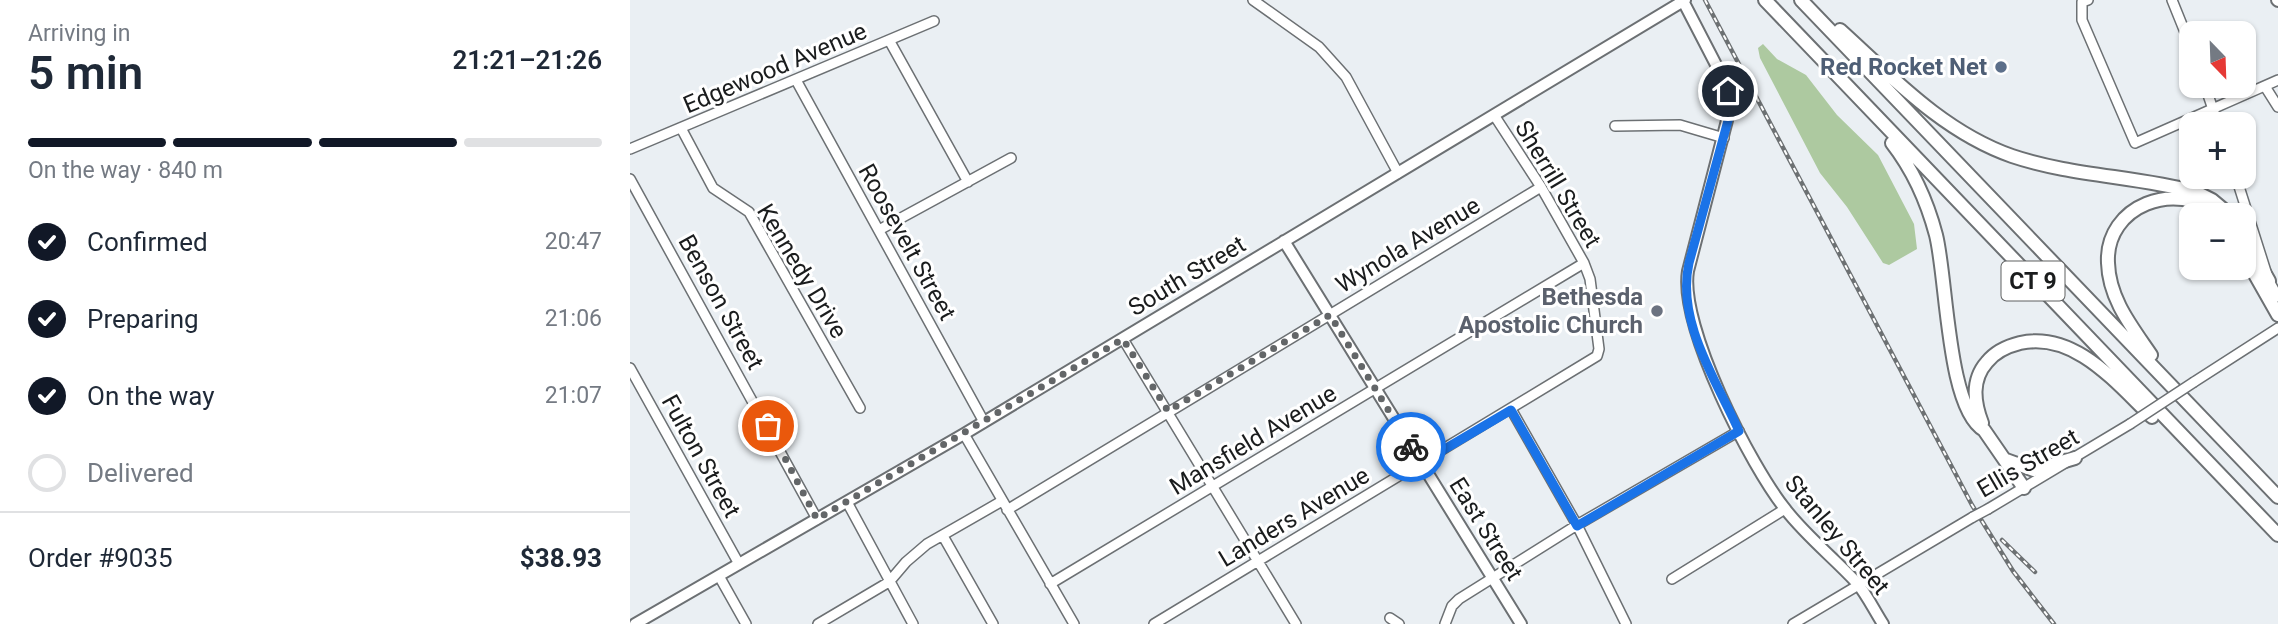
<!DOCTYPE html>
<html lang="en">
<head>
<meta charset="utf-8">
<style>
  body { margin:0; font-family:Roboto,sans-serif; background:#f2f2f3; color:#1f2937; height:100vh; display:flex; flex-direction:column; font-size:26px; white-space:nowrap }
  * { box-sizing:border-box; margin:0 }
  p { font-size:23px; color:#747a83 }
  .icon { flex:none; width:38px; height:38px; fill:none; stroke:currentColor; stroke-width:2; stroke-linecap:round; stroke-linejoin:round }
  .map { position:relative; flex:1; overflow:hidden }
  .sheet { display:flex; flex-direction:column; background:#fff; width:630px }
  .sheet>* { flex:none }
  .needle { width:46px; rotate:157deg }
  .buttons { position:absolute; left:1549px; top:21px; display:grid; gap:14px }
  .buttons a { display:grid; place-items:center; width:77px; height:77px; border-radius:14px; background:#fff; box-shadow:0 2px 5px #0004; font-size:35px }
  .pin { position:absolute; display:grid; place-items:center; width:60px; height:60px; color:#fff; margin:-30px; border:4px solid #fff; border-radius:50%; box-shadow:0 2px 7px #0007 }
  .courier { position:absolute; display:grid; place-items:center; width:70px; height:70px; margin:-35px; border:5px solid #1a73e8; border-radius:50%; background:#fff; color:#222; box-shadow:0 2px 9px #0007 }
  .overview em { font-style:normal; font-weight:600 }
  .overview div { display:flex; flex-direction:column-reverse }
  .overview { display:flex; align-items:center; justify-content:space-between; height:119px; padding:0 28px }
  h1 { font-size:46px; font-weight:600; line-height:52px }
  .bar { display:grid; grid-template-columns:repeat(4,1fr); gap:10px 7px; align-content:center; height:84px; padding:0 28px }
  .bar i { height:9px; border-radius:5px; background:#e0e1e3 }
  .bar .on { background:#111827 }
  .bar p { grid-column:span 4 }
  .line { display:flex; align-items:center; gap:18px; padding:0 28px; border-top:2px solid #e0e1e3 }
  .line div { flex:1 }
  ol { padding:0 28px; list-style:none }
  li { display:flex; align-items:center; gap:21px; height:77px }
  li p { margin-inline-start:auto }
  li .icon { padding:7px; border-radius:50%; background:#111827; color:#fff; stroke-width:4 }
  li:last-child { color:#747a83 }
  li i { width:38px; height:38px; border:4px solid #e0e1e3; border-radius:50% }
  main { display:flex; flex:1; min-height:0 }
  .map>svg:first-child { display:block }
</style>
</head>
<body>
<main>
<section class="sheet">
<div class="overview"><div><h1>5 min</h1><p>Arriving in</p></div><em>21:21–21:26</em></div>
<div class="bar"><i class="on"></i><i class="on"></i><i class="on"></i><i></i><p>On the way · 840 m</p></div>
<ol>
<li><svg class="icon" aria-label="check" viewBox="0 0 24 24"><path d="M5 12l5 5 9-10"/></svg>Confirmed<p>20:47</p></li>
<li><svg class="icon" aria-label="check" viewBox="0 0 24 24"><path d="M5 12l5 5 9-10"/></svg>Preparing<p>21:06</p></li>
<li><svg class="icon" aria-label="check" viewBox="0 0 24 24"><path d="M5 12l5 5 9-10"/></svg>On the way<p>21:07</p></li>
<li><i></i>Delivered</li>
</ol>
<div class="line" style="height:91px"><div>Order #9035</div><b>$38.93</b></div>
</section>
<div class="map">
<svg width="1648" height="624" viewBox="0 0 1648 624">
  <rect width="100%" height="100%" fill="#eaeff3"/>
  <path fill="#adc9a0" d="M1133 44 1147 59 1176 75 1207 115 1248 155 1284 224 1287 249 1259 265 1253 263 1217 207 1190 173 1130 58 1128 48Z"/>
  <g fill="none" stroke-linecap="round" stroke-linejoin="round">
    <g stroke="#6c7073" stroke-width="12">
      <path id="minor" d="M623 0 689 47 716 77 768 173
        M1458 0 1452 2V20L1505 143 1648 80
        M1542 0 1561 47
        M259 40 338 182
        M166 80 354 422
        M1575 86 1588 124
        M1636 88 1648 107
        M985 126 1050 125 1094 138
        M51 128 83 188 119 212 230 408
        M0 149 304 21
        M1606 177 1639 281 1648 297
        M0 179 187 519
        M249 230 381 158
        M493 339 666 624
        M0 368 109 564
        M1564 382 1648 328
        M881 409 947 525 996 624
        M334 434 444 624
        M217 502 283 624
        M1358 509 1500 424
        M377 510 911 187
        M313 536 363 624
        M89 576 116 624
        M1042 579 1155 509
        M420 584 954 263
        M760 618 769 624
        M188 624 259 582 276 562 297 544 372 501
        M524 624 967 356 969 349 960 279 954 263 911 187 864 115
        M815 624 822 606 829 599 947 525 1109 431
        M1163 624 1343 517"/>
    </g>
    <g stroke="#6c7073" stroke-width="14">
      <path id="major" d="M1647 0 1648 1
        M1053 1 1096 84 1101 105 1058 271C1049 326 1121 467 1156 510 1177 537 1204 558 1227 583 1237 595 1244 610 1253 624
        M654 241 891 624
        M5 624 334 434 1055 0"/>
    </g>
    <g stroke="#6c7073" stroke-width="16">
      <path id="highway" d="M1135 0 1648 535
        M1171 0 1648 497
        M1210 30C1262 77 1313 132 1382 156 1441 176 1506 176 1566 192L1582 200 1600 215
        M1262 143C1283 170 1297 201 1306 235 1317 278 1317 409 1354 430L1394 488
        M1614 237 1639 281
        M1614 255 1648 315
        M1521 355C1502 327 1479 299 1478 263 1475 205 1547 179 1588 215
        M1352 423C1344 402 1341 380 1357 362 1365 352 1378 346 1390 343 1445 331 1486 383 1522 417
        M1376 460 1404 470 1445 458"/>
    </g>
    <use href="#minor" stroke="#fff" stroke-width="9"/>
    <use href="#major" stroke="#fff" stroke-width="10"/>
    <use href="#highway" stroke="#fff" stroke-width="12"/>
    <g stroke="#6d7173" stroke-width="4.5">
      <path id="rail" d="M1075 0 1342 505 1383 571 1424 624
        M1372 540 1405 572"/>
    </g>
    <use href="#rail" stroke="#fff" stroke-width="2" stroke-dasharray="5" stroke-linecap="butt"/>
    <g stroke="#6c7073" stroke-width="12" stroke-linecap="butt">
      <path id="minor-bridge" d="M1500 424 1564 382
        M1343 517 1358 509"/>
    </g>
    <use href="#minor-bridge" stroke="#fff" stroke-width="9"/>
  </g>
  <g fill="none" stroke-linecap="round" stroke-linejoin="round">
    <path stroke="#636668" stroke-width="7" stroke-dasharray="0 12.6" d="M138 426 187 519 493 339 538 411 700 315 781 447"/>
    <path stroke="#1a73e8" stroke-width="9" d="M781 447 791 463 881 410 947 526 1109 431C1086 380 1046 321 1059 263L1099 117 1098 91"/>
  </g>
  <circle fill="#5c6f8a" stroke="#fff" stroke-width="2.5" cx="1371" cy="67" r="7"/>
  <circle fill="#6b7280" stroke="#fff" stroke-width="2.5" cx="1027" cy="311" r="7"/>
  <g text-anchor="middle" stroke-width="6" stroke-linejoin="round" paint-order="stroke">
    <rect fill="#fff" stroke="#5f6061" stroke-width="2" x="1371.5" y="261.5" width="63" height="39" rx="5"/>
    <g font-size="23" font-weight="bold" fill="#1a1c1d">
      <text x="1403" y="289">CT 9</text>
    </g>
    <g font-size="24" font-weight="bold" fill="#4e5e75" stroke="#fff" text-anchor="end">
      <text x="1357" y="75">Red Rocket Net</text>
    </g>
    <g font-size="24" fill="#1a1c1d" stroke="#fff">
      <text transform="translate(145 68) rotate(-23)" y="8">Edgewood Avenue</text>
      <text transform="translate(928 184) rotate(59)" y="8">Sherrill Street</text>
      <text transform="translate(277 242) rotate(61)" y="8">Roosevelt Street</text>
      <text transform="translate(778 245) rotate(-31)" y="8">Wynola Avenue</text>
      <text transform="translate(172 271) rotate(59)" y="8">Kennedy Drive</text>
      <text transform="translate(557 276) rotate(-31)" y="8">South Street</text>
      <text transform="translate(91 302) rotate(61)" y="8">Benson Street</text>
      <text transform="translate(623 440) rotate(-31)" y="8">Mansfield Avenue</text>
      <text transform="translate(71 456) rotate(61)" y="8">Fulton Street</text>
      <text transform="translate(1398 463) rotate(-30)" y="8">Ellis Street</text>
      <text transform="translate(664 517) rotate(-31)" y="8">Landers Avenue</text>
      <text transform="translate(856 529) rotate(58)" y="8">East Street</text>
      <text transform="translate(1207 535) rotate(50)" y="8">Stanley Street</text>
    </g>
    <g font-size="24" font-weight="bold" fill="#5b616d" stroke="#fff" text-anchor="end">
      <text x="1013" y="305">Bethesda<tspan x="1013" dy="28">Apostolic Church</tspan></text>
    </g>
  </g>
</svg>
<div class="buttons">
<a><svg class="needle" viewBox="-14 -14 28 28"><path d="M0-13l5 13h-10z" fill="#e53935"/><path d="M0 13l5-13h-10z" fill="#747a83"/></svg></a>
<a>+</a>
<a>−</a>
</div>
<div class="pin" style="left:138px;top:426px;background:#ea580c"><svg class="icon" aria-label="bag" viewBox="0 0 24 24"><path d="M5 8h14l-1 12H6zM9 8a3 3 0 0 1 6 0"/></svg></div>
<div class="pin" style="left:1098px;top:91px;background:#1f2937"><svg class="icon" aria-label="home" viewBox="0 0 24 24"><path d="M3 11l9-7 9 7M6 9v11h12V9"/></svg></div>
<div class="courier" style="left:781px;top:447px"><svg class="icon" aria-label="bike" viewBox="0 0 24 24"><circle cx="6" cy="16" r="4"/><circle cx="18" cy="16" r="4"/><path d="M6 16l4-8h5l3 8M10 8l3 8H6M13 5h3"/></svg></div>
</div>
</main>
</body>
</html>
